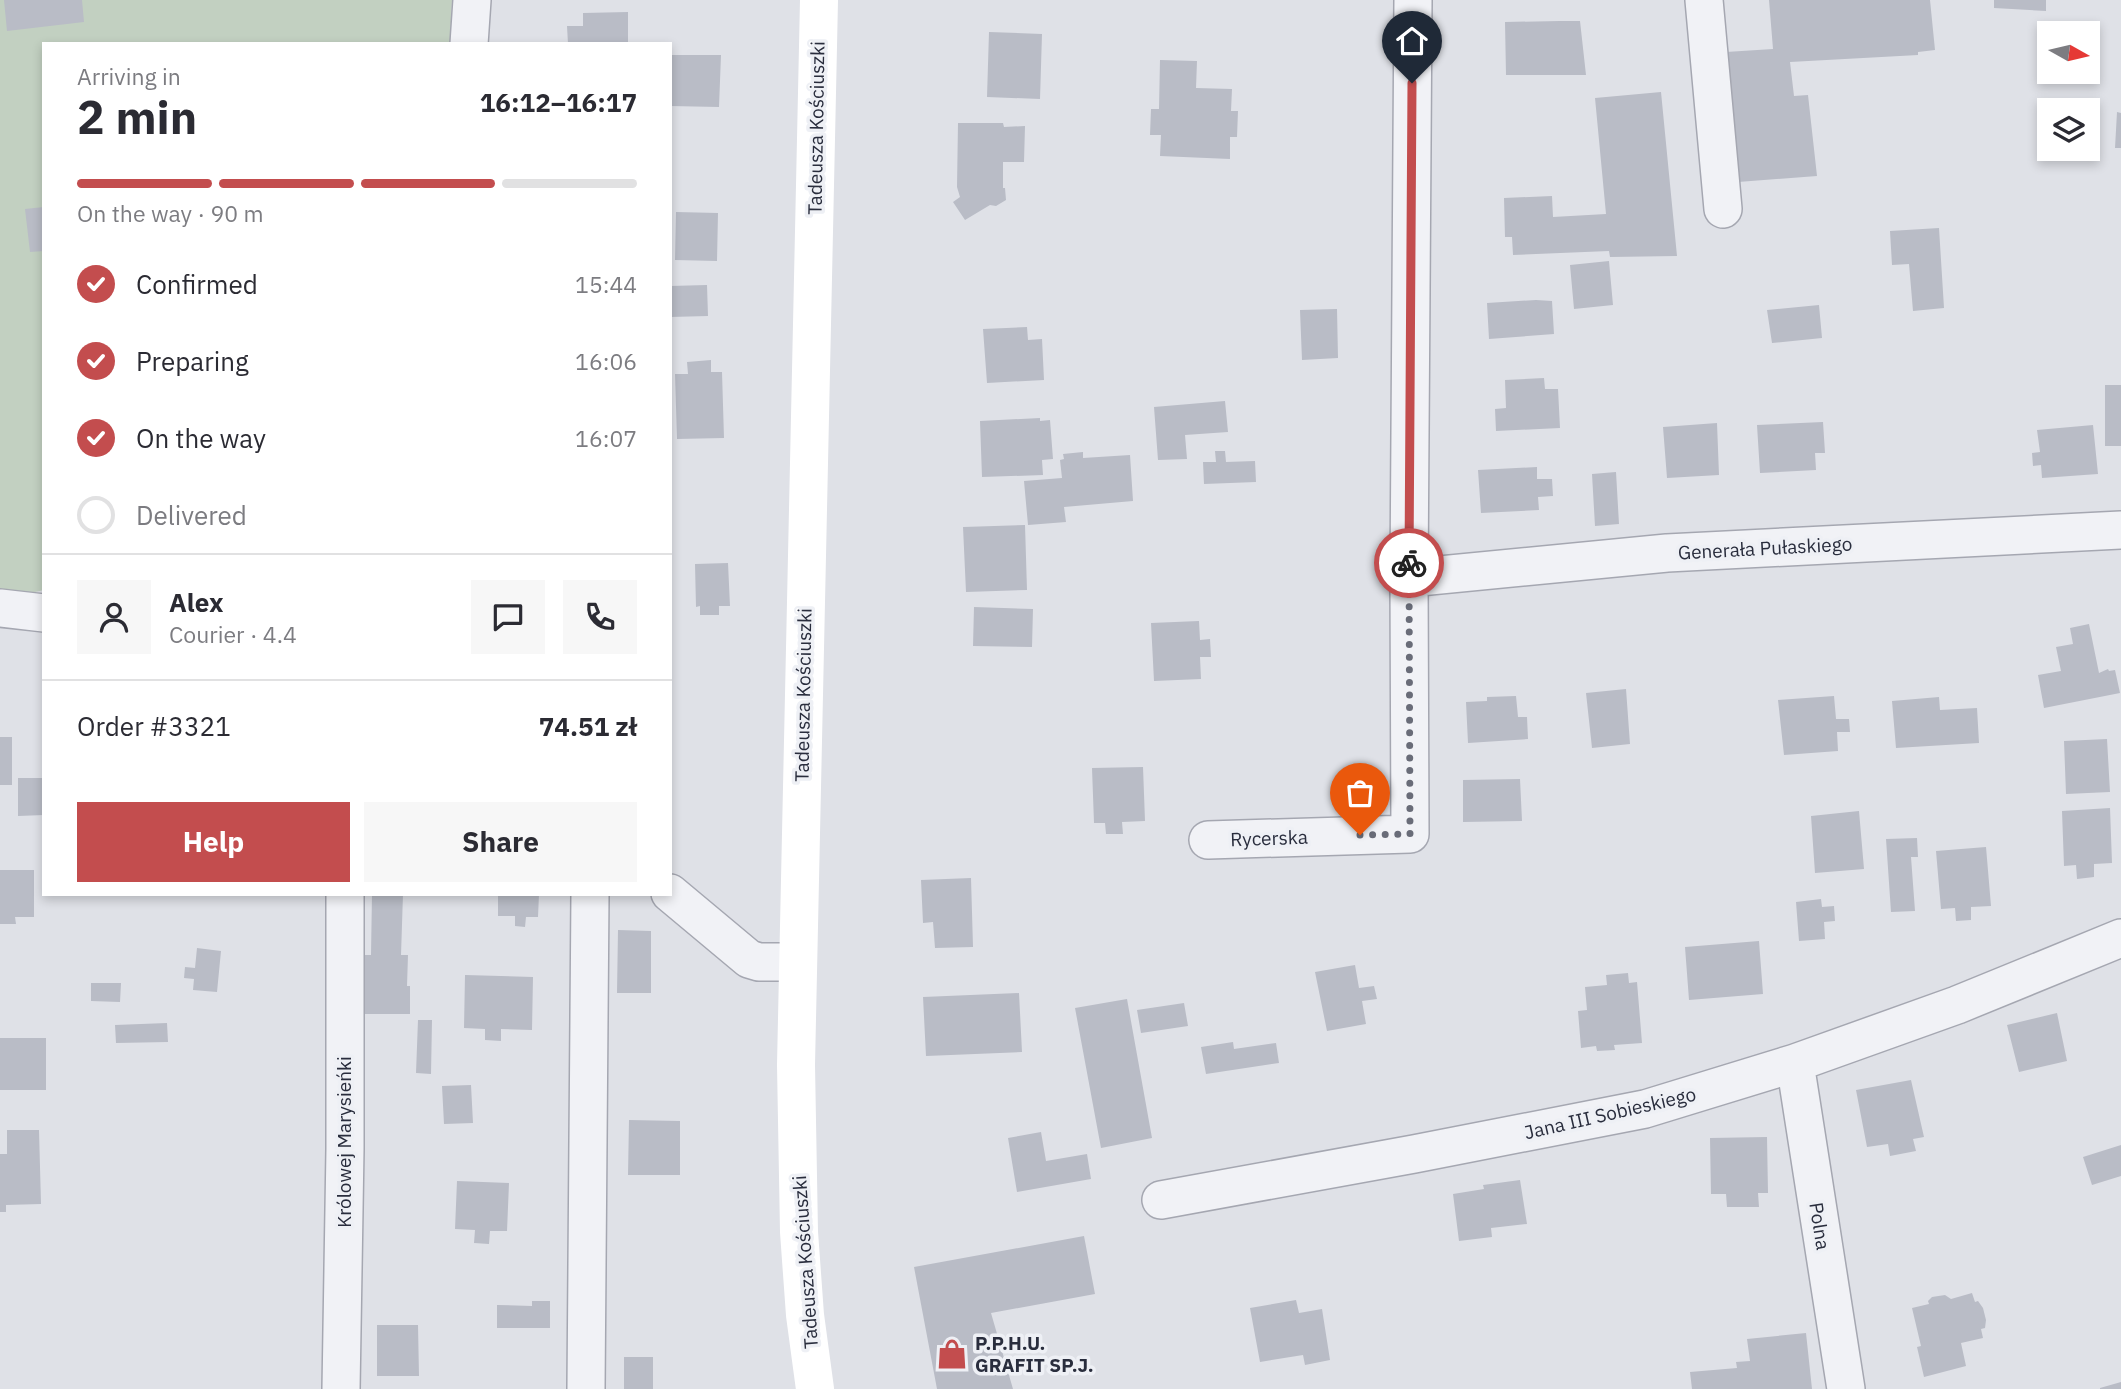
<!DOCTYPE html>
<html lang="en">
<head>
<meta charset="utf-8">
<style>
  body { margin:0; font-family:"IBM Plex Sans",sans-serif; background:#f7f7f7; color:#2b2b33; height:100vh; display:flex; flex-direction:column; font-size:26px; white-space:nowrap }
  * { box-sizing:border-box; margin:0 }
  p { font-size:23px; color:#7c7c81 }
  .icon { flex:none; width:38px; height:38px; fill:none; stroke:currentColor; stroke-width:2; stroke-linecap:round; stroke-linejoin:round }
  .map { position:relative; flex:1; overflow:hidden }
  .panel { position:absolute; left:42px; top:42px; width:630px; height:854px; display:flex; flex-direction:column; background:#fff; border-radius:0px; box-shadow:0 4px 10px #0003 }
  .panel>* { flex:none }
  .needle { width:46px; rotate:98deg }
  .tools { position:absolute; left:2037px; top:21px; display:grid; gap:14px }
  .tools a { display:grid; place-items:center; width:63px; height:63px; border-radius:0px; background:#fff; box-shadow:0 4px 10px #0003; font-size:35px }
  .pin { position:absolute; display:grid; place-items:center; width:60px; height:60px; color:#fff; margin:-72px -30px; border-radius:50% 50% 50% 0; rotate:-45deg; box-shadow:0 0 7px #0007 }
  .pin .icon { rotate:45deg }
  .courier { position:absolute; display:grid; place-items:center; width:70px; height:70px; margin:-35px; border:5px solid #c34d4e; border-radius:50%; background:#fff; color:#222; box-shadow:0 2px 9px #0007 }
  .overview em { font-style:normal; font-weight:700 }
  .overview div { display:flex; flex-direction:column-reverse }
  .overview { display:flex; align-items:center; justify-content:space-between; height:119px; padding:0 35px }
  h1 { font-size:46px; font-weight:700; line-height:52px }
  .bar { display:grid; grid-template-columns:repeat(4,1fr); gap:10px 7px; align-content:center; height:84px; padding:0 35px }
  .bar i { height:9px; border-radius:5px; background:#e1e1e2 }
  .bar .current { background:#c34d4e }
  .bar p { grid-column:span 4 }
  .line { display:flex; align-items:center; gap:18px; padding:0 35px; border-top:2px solid #e1e1e2 }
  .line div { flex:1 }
  .round { display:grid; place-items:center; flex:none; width:74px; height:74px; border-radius:0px; background:#f7f7f7 }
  ol { padding:0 35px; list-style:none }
  li { display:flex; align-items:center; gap:21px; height:77px }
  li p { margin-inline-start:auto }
  li .icon { padding:7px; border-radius:50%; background:#c34d4e; color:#fff; stroke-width:4 }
  li:last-child { color:#7c7c81 }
  li i { width:38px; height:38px; border:4px solid #e1e1e2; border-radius:50% }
  .button { display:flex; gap:14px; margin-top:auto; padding:14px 35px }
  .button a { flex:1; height:80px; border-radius:0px; background:#c34d4e; color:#fff; font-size:28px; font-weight:700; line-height:80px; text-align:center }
  .button a+a { background:#f7f7f7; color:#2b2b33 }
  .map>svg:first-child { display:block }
</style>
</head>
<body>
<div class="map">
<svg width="2121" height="1389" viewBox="0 0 2121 1389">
  <rect width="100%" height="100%" fill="#dfe1e7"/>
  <path fill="#c2d0c1" d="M0 0H452L450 44H44V590L0 600Z"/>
  <path fill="#b9bcc6" d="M4 0H82L84 22 7 31Z
    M1769 0H1930L1935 50 1918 52V55L1790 62 1794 96 1808 95 1817 176 1738 182 1726 52 1773 49Z
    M1994 0H2046V11L1994 8Z
    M628 12V44H568L567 26H583V13Z
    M1560 21H1580L1586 75H1506L1505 22Z
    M989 32 1042 34 1040 99 987 97Z
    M670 55H721L719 107 670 106Z
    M1160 60 1197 61 1196 88 1232 89 1231 111H1238L1237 137H1230V159L1160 156 1161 135H1150L1151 109H1159Z
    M1661 92 1677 256 1610 257 1609 251 1513 255 1512 237H1505L1504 198 1552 196 1553 217 1606 214 1595 98Z
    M2117 112 2121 113V148H2115Z
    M958 123H1003L1004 127 1025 126 1024 162H1003V188H1005L1006 200 996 206 990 205 965 220 953 202 960 197 957 187Z
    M44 207V251L30 252 25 209Z
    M676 212 718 213 717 261 675 260Z
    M1939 228 1944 308 1913 311 1909 264 1892 265 1890 231Z
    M1609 261 1613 305 1574 309 1570 265Z
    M707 285 708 316 670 317V286Z
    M1536 300 1552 301 1554 334 1489 339 1487 303Z
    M1819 305 1822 338 1772 343 1767 310Z
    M1337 309 1338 358 1302 360 1300 310Z
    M1027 327 1028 340 1042 339 1044 380 987 383 983 329Z
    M711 360V372H722L724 438 677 439 675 374H688L687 362Z
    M1544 378 1545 389H1558L1560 428 1496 431 1495 409 1506 408 1505 380Z
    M2105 385H2121V446H2105Z
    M1225 401 1228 432 1185 435 1187 459 1158 460 1154 407Z
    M1040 418V421L1050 420 1053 459 1042 460 1043 475 982 477 980 421Z
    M1823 422 1825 453H1815L1816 470 1760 473 1757 425Z
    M1717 423 1719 475 1667 478 1663 427Z
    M2093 425 2098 474 2042 478 2041 465 2033 466 2032 453 2040 452 2037 430Z
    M1215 451H1225L1226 462 1255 461 1256 482 1204 484 1203 462H1216Z
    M1083 452V458L1130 455 1133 501 1064 507 1066 522 1028 525 1024 481 1062 478 1060 460 1064 459 1063 454Z
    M1537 467V479H1552L1553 496 1538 497 1539 510 1481 513 1478 470Z
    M1616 472 1619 524 1595 526 1592 474Z
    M1025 525 1027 590 966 592 963 527Z
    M728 563 730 606H719V615H700V606L696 607 695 564Z
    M974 607 1033 609 1032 647 973 646Z
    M1199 621 1200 640 1210 639 1211 657H1200L1201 679 1154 681 1151 623Z
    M2089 624 2099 673 2108 669 2109 671 2115 670 2120 693 2044 708 2038 675 2061 671 2056 647 2073 644 2070 628Z
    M1626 689 1630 744 1592 748 1586 693Z
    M1516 696 1518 717H1527L1528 739 1468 743 1466 702 1487 701V697Z
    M1834 696 1836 719H1849L1850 732H1837L1838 751 1784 755 1778 700Z
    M1939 697 1940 710 1977 708 1979 743 1896 748 1892 701Z
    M0 737H12V785H0Z
    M2107 739 2110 792 2066 794 2064 741Z
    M1143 767 1145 821 1122 822 1123 834H1106L1105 823H1094L1092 768Z
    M18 778H44V815L18 816Z
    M1520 779 1522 821 1463 822V780Z
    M2110 808 2112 863 2094 864V877L2077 879 2076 865 2064 866 2062 811Z
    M1859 811 1864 869 1815 873 1811 816Z
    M1917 838 1918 857H1911L1915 911 1891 912 1886 839Z
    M1986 847 1991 906 1971 907V920L1956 921 1955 908 1941 909 1936 851Z
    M0 870H34V917H15L16 924H0Z
    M971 878 973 947 935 948 933 922 923 923 921 880Z
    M372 894H403L401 955H408L407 986H410V1014H362L361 985H364L365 955H371Z
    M498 894H539L538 917H526L525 927 515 926V916H498Z
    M1821 899 1822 907 1834 906 1835 921 1824 922 1825 939 1799 941 1796 902Z
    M618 930 651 931V993H617Z
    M1759 941 1763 994 1689 1000 1685 947Z
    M197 948 221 951 217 992 193 990 194 979 184 978 185 967 195 968Z
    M1355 965 1359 988 1374 986 1377 999 1362 1001 1366 1024 1327 1031 1315 972Z
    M1628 973 1629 983 1637 982 1642 1043 1614 1045 1615 1050 1597 1051 1596 1046 1581 1048 1578 1011 1587 1010 1585 987 1607 985 1606 975Z
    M465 975 533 977 532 1030 501 1029V1041L485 1040V1029L464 1028Z
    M91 983H121L120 1002 91 1001Z
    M1019 993 1022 1052 926 1056 923 997Z
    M1127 999 1152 1138 1101 1148 1075 1008Z
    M1184 1003 1188 1026 1141 1033 1137 1010Z
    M2057 1013 2067 1061 2019 1072 2007 1025Z
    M418 1020H432L431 1074 416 1073Z
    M167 1023 168 1042 116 1043 115 1025Z
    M0 1038H46V1090H0Z
    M1233 1042 1234 1049 1276 1043 1279 1063 1206 1074 1201 1047Z
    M1911 1080 1924 1137 1913 1139 1916 1151 1890 1156 1888 1144 1867 1147 1856 1090Z
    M471 1085 473 1123 444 1124 442 1086Z
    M629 1120 680 1121V1175H628Z
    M7 1130H39L41 1204 6 1205V1212H0V1154H7Z
    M1041 1132 1046 1161 1087 1154 1091 1179 1017 1192 1008 1138Z
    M1767 1137 1768 1193H1758L1759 1207H1727L1726 1194H1711L1710 1138Z
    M2121 1145V1176L2092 1185 2083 1157Z
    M1520 1180 1527 1224 1491 1228 1492 1237 1459 1241 1453 1194 1484 1189 1483 1185Z
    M457 1181 509 1183 507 1231H490L489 1244 474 1243 475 1230 455 1229Z
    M1084 1236 1095 1294 991 1313 1013 1389H937L914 1267Z
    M1972 1293 1975 1302 1978 1301 1983 1308 1986 1320 1985 1328 1981 1329 1983 1338 1961 1343 1966 1366 1924 1377 1917 1347 1921 1346 1912 1308 1929 1304 1928 1301 1932 1297 1945 1295 1951 1299Z
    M1296 1300 1299 1313 1322 1309 1330 1360 1305 1365 1303 1355 1260 1362 1250 1308Z
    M532 1301H550V1328H497V1305L532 1306Z
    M377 1325H418L419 1376H377Z
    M1806 1333 1812 1389H1692L1690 1372 1737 1368 1736 1362 1750 1361 1747 1339Z
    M624 1357H653V1389H624Z
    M2121 1382V1389H2100V1388Z"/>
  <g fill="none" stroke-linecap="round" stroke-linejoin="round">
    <g stroke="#a5a7b1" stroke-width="40">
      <path id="minor" d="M1704 0 1723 209
        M469 44 472 0
        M1409 578 1667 553 2121 530
        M0 608 44 613
        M1208 840 1410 834 1409 578 1413 0
        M670 893 749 959 759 962H797
        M1795 1063 1846 1389
        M1161 1200 1414 1154 1645 1109 1795 1063 1957 1005 2121 938
        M341 1389 345 1149V894
        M586 1389 590 894"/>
    </g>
    <use href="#minor" stroke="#f1f2f6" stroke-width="37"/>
    <path stroke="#fff" stroke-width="38" d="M815 1389 805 1315 799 1232 796 1065 819 0"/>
  </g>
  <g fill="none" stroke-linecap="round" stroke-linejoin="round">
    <path stroke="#696c78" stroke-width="7" stroke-dasharray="0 12.6" d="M1360 835 1410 834 1409 563"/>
    <path stroke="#c34d4e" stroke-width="9" d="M1409 563 1412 83"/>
  </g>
  <defs>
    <g id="shop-bare" transform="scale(2.415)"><path d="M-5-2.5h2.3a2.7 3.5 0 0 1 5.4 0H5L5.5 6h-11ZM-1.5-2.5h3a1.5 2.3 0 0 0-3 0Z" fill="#c34d4e" stroke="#eef0f5" stroke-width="2.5" paint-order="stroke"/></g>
  </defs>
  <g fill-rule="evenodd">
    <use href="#shop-bare" x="952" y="1354"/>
  </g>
  <g text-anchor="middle" stroke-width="7" stroke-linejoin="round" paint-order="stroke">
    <g font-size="19" fill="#292d3d" stroke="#eef0f5">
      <text transform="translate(816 128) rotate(-89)" y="7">Tadeusza Kościuszki</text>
      <text transform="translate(1765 548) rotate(-3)" y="7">Generała Pułaskiego</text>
      <text transform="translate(803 695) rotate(-89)" y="7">Tadeusza Kościuszki</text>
      <text transform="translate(1269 838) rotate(-2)" y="7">Rycerska</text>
      <text transform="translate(1610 1113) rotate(-13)" y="7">Jana III Sobieskiego</text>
      <text transform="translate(344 1142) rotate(-90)" y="7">Królowej Marysieńki</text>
      <text transform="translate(1820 1226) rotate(81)" y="7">Polna</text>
      <text transform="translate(805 1262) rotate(-94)" y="7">Tadeusza Kościuszki</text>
    </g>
    <g font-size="19" font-weight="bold" fill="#292d3d" stroke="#eef0f5" text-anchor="start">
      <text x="975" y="1350">P.P.H.U.<tspan x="975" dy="22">GRAFIT SP.J.</tspan></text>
    </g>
  </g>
</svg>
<div class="tools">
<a><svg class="needle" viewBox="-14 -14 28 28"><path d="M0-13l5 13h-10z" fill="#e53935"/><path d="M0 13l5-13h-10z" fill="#7c7c81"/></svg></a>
<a><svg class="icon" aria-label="layers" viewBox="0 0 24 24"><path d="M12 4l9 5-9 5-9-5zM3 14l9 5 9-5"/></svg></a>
</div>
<div class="pin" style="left:1360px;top:835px;background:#ea580c"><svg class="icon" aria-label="bag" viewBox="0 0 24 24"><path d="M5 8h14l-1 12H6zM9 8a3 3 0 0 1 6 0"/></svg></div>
<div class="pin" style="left:1412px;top:83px;background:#1f2937"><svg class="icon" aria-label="home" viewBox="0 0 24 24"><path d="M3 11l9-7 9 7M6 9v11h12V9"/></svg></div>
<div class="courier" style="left:1409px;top:563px"><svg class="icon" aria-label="bike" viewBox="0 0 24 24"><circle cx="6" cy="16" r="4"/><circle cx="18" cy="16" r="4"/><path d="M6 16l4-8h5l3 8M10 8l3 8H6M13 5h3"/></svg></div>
<section class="panel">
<div class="overview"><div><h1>2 min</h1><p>Arriving in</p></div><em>16:12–16:17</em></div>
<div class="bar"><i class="current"></i><i class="current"></i><i class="current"></i><i></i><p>On the way · 90 m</p></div>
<ol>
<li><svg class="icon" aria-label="check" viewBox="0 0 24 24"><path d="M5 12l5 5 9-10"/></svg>Confirmed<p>15:44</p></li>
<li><svg class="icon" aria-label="check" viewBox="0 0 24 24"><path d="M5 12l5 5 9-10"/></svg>Preparing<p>16:06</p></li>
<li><svg class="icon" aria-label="check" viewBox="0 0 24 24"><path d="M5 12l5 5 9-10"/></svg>On the way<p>16:07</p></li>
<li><i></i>Delivered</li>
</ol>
<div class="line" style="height:126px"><a class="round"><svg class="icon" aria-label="person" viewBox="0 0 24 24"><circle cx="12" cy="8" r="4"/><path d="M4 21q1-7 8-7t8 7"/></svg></a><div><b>Alex</b><p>Courier · 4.4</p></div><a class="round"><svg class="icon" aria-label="chat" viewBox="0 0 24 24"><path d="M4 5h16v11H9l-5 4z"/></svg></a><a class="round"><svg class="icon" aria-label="phone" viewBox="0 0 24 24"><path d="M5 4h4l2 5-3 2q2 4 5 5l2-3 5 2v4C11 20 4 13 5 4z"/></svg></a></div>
<div class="line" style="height:91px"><div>Order #3321</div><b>74.51 zł</b></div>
<div class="button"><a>Help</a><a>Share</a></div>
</section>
</div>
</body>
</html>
